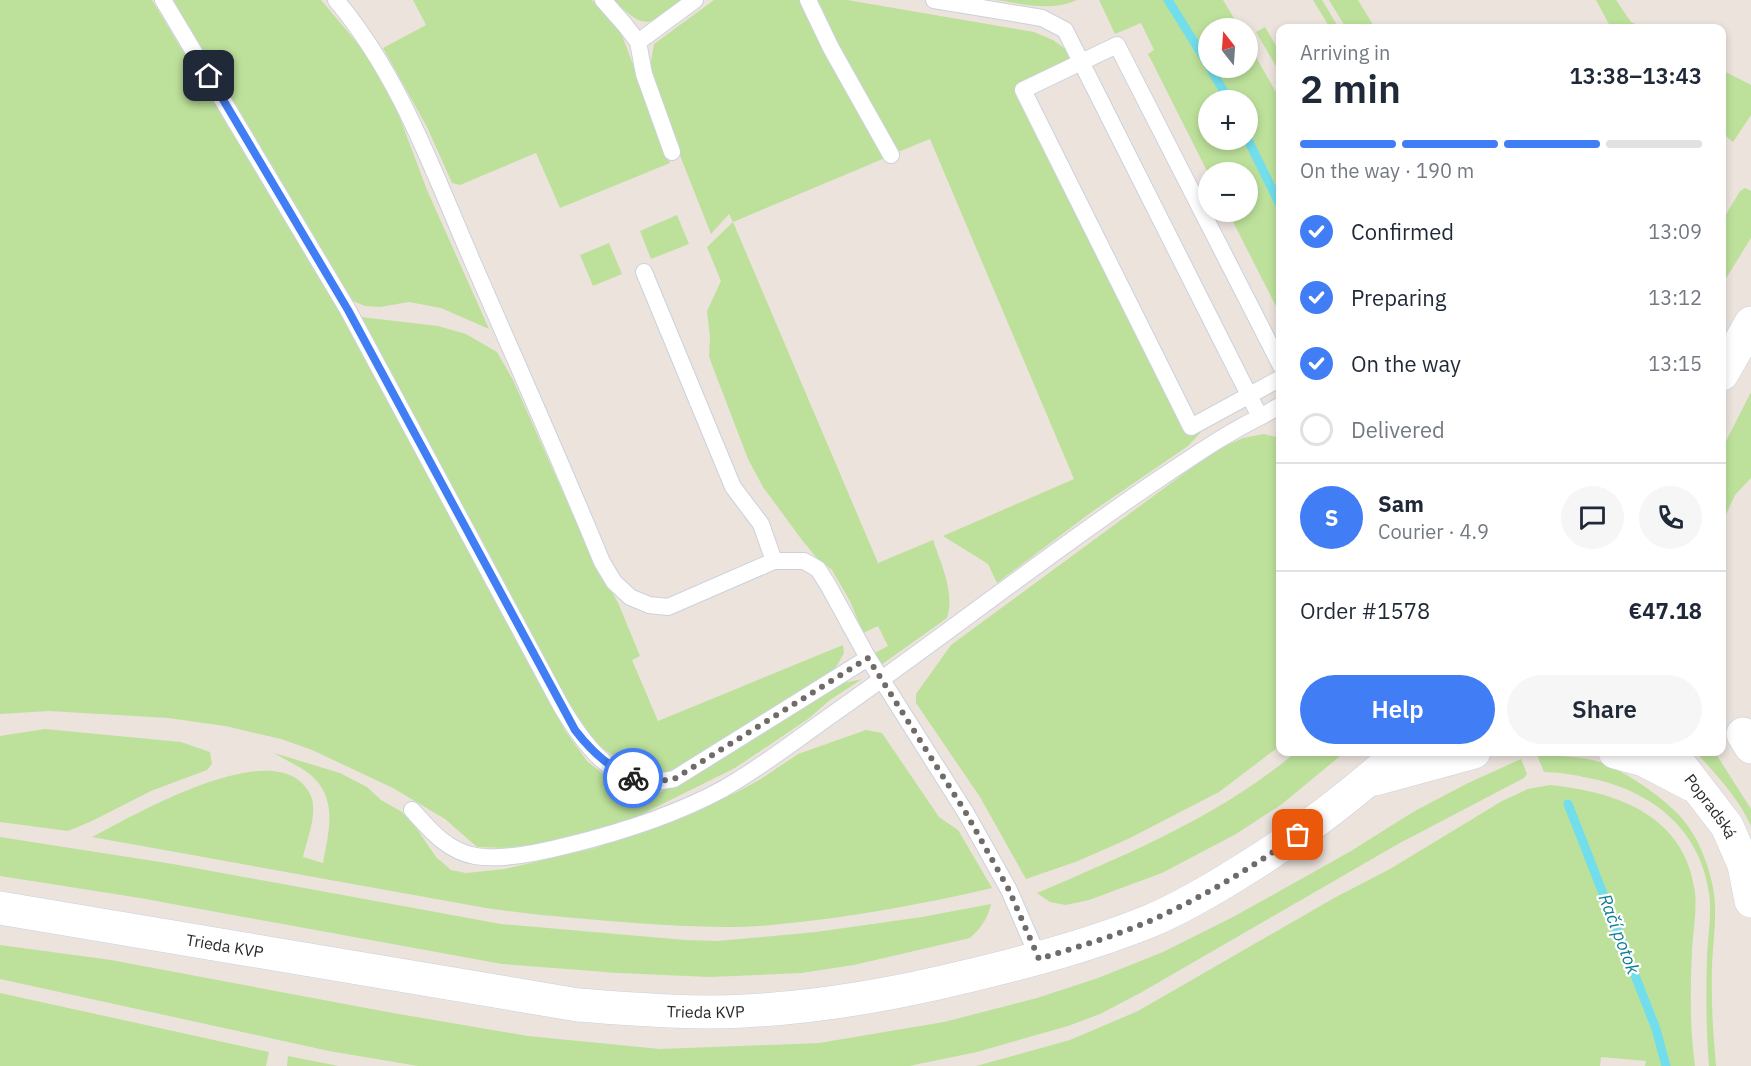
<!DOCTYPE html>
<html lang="en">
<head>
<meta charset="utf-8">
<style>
  body { margin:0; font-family:"IBM Plex Sans",sans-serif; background:#f6f6f7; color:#1f2937; height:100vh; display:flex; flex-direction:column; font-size:22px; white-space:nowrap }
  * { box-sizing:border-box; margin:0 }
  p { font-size:20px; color:#747a83 }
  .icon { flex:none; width:33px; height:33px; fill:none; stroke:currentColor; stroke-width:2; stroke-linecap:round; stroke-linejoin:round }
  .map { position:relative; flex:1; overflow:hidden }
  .sheet { position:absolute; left:1276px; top:24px; width:450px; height:732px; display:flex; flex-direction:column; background:#fff; border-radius:12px; box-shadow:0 3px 9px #0003 }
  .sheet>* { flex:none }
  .needle { width:39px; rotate:343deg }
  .controls { position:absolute; left:1198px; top:18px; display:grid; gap:12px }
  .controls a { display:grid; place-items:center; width:60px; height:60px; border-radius:50%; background:#fff; box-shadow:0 3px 9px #0003; font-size:30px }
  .pin { position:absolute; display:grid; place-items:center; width:51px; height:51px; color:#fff; margin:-26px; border-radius:12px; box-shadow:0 3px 9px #0006 }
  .courier { position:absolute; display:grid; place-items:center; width:60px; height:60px; margin:-30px; border:4px solid #417ef5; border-radius:50%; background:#fff; color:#222; box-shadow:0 2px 8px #0007 }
  .head em { font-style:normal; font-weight:600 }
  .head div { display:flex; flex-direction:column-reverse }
  .head { display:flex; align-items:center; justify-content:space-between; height:102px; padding:0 24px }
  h1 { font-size:39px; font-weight:600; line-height:45px }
  .bar { display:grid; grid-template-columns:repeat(4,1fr); gap:9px 6px; align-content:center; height:72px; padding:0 24px }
  .bar i { height:8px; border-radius:4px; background:#e0e1e3 }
  .bar .selected { background:#417ef5 }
  .bar p { grid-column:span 4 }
  .line { display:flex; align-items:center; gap:15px; padding:0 24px; border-top:2px solid #e0e1e3 }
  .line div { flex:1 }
  .round { display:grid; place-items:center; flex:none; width:63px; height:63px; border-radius:32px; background:#f6f6f7 }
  ol { padding:0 24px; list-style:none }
  li { display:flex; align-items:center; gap:18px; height:66px }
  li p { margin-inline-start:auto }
  li .icon { padding:6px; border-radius:50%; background:#417ef5; color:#fff; stroke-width:4 }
  li:last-child { color:#747a83 }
  li i { width:33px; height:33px; border:3px solid #e0e1e3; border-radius:50% }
  .button { display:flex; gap:12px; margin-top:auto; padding:12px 24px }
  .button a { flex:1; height:69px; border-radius:36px; background:#417ef5; color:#fff; font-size:24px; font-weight:600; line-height:69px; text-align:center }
  .button a+a { background:#f6f6f7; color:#1f2937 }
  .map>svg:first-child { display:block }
</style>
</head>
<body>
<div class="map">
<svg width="1751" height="1066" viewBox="0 0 1751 1066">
  <rect width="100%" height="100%" fill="#ece3dd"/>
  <path fill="#bde19b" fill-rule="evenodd" d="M0 0H152L343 317 566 732 587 761 612 781 635 796 649 798 707 767 839 684 862 679 830 700 808 719 735 768 626 822 542 843 506 848 477 847 445 819 393 788 312 750 281 739 225 726 168 718 49 711 0 714Z
    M173 0H321L369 57 395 105 427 190 489 329 441 308 409 302 380 307 365 306 353 301Z
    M413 0H592L610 17 620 30 670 163 560 208 536 153 460 185 452 183 427 127 383 48 426 25Z
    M613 0H683C648 26 647 32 613 0Z
    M714 0H799L801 2 885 158 733 222 878 563 933 540C941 564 955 592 947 618L881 665 873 654 888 646 878 626 863 633 850 601 832 570 816 557 802 540 763 487 748 459 709 357 710 337 707 311 721 281 707 247 733 222 729 214 711 234 677 148 650 67 654 44Z
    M815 0H847L1034 32 1053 40 1071 53 1069 68 1023 90 1191 427 1202 421 1201 432 1188 446 1093 511 997 583 988 564 943 536 1074 479 930 139 898 152 842 58Z
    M996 0H1077C1050 12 1024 4 996 0Z
    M1099 0H1223L1240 28H1209V68H1248V43L1281 101V316L1228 212H1248V172H1209V175L1148 54 1154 50 1141 23 1115 34ZM1248 100V140H1209V100Z
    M1313 0H1322L1339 28H1330Z
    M1329 0H1358L1375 28H1346Z
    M1596 0H1616L1631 22 1643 28H1611Z
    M1265 27 1281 54V75L1256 32Z
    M1722 70 1751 85V115L1733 142 1722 133Z
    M1745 188 1751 191V238L1722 285V221L1740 191Z
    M677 215 689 244 651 259 640 231Z
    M609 243 622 274 593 286 580 255Z
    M361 317 438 326 466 334 497 352 513 380 577 524 619 605 640 656 632 660 658 721 843 645 844 653 835 669 681 768 664 774 646 772 628 764 606 751 590 739 574 716Z
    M1751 392V478L1735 495 1722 523V449Z
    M1264 434 1281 438V745L1219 792 1128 839 1078 861 1026 879 980 797 916 703V694L951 645 1216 450 1243 438Z
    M45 729 181 742 210 752 212 764 207 770 151 791 92 821 68 831 0 822V736Z
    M866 730 882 733 939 817 958 830 992 888C920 905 846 918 772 925 727 929 681 926 635 923 585 919 536 915 486 908L92 837C133 816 278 730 310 794 319 811 307 839 303 857L323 863C328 834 338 802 314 778 304 768 287 761 274 753L340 773 367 787 381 800 402 812 417 829 436 857 451 870 466 873 505 869 595 848 677 818 735 793 761 779 798 754Z
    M1296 752H1345L1282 804 1236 834 1162 873 1089 900 1066 905 1050 902 1037 893C1128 854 1220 816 1296 752Z
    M1696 752H1715L1716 754 1751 809V826C1738 797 1716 775 1696 752Z
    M1537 755C1558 756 1580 756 1600 762 1625 771 1661 796 1679 815 1698 835 1710 867 1714 893 1717 916 1713 943 1712 966 1711 1000 1713 1032 1716 1066H1709C1706 1029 1706 993 1707 957 1708 936 1712 913 1709 893 1700 828 1650 790 1589 778 1575 775 1559 772 1544 772Z
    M1521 759 1527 774 1524 778 1398 844 1142 992 1100 1014 1068 1026 977 1052 909 1066H418L329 1051 0 979V945L111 960 393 1013 528 1036 660 1049 819 1043 944 1022 1037 998 1098 978 1163 952 1235 916 1351 851 1413 812 1466 784Z
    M1550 785C1617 792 1685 815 1695 892 1697 911 1693 932 1692 951 1690 990 1690 1028 1695 1066H1645L1646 1061 1601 1057 1600 1066H976L1070 1040 1138 1011 1334 898 1390 869 1502 801 1528 789Z
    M0 837 173 864 501 924 685 940 718 941 816 932 922 917 991 904C988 918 981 928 970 938L854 965 801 973 710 977 618 973 502 964 140 898 0 876Z
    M0 993 269 1052 266 1066H0Z
    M288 1056 339 1066H287Z"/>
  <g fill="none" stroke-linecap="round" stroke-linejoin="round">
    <path stroke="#72deeb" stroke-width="9" d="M1168 0 1209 66
      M1210 68 1229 100
      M1248 140 1281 207
      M1568 804 1656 1029 1666 1066"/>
    <g stroke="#cbd1dc" stroke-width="18">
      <path id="service" d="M163 0 348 310 561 706C581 740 608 779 651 782 659 782 667 780 674 779L868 658
        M336 0C401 77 434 174 474 265 517 364 561 462 602 562L614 582 630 597 649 605 668 607 774 561 761 524 733 487 644 272
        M603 0 625 25 638 42 644 74 672 152
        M808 0 831 48 891 155
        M638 42 695 0
        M1281 366 1117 45 1023 90 1191 427 1281 378
        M1260 417 1281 405
        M774 561H804L818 569 828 585 868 658 966 813 1009 890 1039 959
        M412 810C430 830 447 851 475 856 503 861 542 852 569 845 622 832 675 815 723 789 760 768 795 741 830 716 942 638 1049 553 1162 477 1194 456 1225 434 1260 417L1065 30 1042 18 934 0"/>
    </g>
    <g stroke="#cbd1dc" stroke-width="34">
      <path id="minor" d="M1743 734 1751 747"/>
    </g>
    <g stroke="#cbd1dc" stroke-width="34">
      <g id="tertiary">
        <path d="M1722 374 1751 323"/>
        <path d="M1615 752 1644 760 1690 784"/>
        <path id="s1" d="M1670 752 1727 826 1744 865 1751 901"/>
        <path d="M1375 779 1474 752"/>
        <path id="s2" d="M0 908 578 1005C633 1009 689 1014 745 1011 821 1007 895 994 968 976 1030 961 1091 945 1150 921 1183 907 1215 888 1245 869 1303 833 1350 797 1400 752"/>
      </g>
    </g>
    <use href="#service" stroke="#fff" stroke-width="16"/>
    <use href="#minor" stroke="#fff" stroke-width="33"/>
    <use href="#tertiary" stroke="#fff" stroke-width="33"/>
  </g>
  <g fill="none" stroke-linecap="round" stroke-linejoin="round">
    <path stroke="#6e6b69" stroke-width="6" stroke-dasharray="0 10.8" d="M633 778 654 782 674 779 868 658 966 813 1009 890 1039 959C1077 947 1116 936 1152 920 1203 897 1253 867 1298 835"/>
    <path stroke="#417ef5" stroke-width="8" d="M209 76 348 310 575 730C591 751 609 768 633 778"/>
  </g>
  <g text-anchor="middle" stroke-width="4.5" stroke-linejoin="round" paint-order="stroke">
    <g font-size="16" fill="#2a2a2a" stroke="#fff">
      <text dy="6" stroke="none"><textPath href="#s1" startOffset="68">Popradská</textPath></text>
      <text dy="6" stroke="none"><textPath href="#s2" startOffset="228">Trieda KVP</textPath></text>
      <text dy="6" stroke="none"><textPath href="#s2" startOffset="714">Trieda KVP</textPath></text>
    </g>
    <g font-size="18" font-style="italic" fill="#117e98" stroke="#fff">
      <text transform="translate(1619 934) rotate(69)" y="6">Račí potok</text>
    </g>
  </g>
</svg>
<div class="controls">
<a><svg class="needle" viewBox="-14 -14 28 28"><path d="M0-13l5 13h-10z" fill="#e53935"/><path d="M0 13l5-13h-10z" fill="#747a83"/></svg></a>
<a>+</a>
<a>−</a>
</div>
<div class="pin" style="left:1298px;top:835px;background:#ea580c"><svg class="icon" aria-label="bag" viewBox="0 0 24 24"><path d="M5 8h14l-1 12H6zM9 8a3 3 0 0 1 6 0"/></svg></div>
<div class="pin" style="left:209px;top:76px;background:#1f2937"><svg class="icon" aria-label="home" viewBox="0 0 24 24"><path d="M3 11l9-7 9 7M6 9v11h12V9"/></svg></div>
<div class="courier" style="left:633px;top:778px"><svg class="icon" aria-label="bike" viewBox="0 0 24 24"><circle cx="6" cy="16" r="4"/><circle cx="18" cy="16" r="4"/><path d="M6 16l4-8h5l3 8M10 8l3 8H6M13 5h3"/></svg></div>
<section class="sheet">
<div class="head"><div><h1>2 min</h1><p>Arriving in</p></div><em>13:38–13:43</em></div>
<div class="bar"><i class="selected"></i><i class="selected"></i><i class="selected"></i><i></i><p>On the way · 190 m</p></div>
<ol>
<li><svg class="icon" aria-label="check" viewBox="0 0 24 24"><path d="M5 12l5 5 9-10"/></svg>Confirmed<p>13:09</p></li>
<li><svg class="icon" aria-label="check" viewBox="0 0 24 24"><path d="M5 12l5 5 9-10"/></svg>Preparing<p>13:12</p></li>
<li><svg class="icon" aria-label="check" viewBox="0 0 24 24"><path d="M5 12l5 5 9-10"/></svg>On the way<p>13:15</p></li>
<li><i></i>Delivered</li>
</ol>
<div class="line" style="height:108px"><b class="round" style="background:#417ef5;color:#fff">S</b><div><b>Sam</b><p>Courier · 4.9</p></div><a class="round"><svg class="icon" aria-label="chat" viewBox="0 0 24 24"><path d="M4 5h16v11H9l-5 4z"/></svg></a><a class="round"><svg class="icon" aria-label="phone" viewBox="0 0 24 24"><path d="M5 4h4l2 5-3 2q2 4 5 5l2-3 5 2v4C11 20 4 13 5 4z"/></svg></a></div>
<div class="line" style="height:78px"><div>Order #1578</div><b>€47.18</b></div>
<div class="button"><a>Help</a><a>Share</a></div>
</section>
</div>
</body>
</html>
